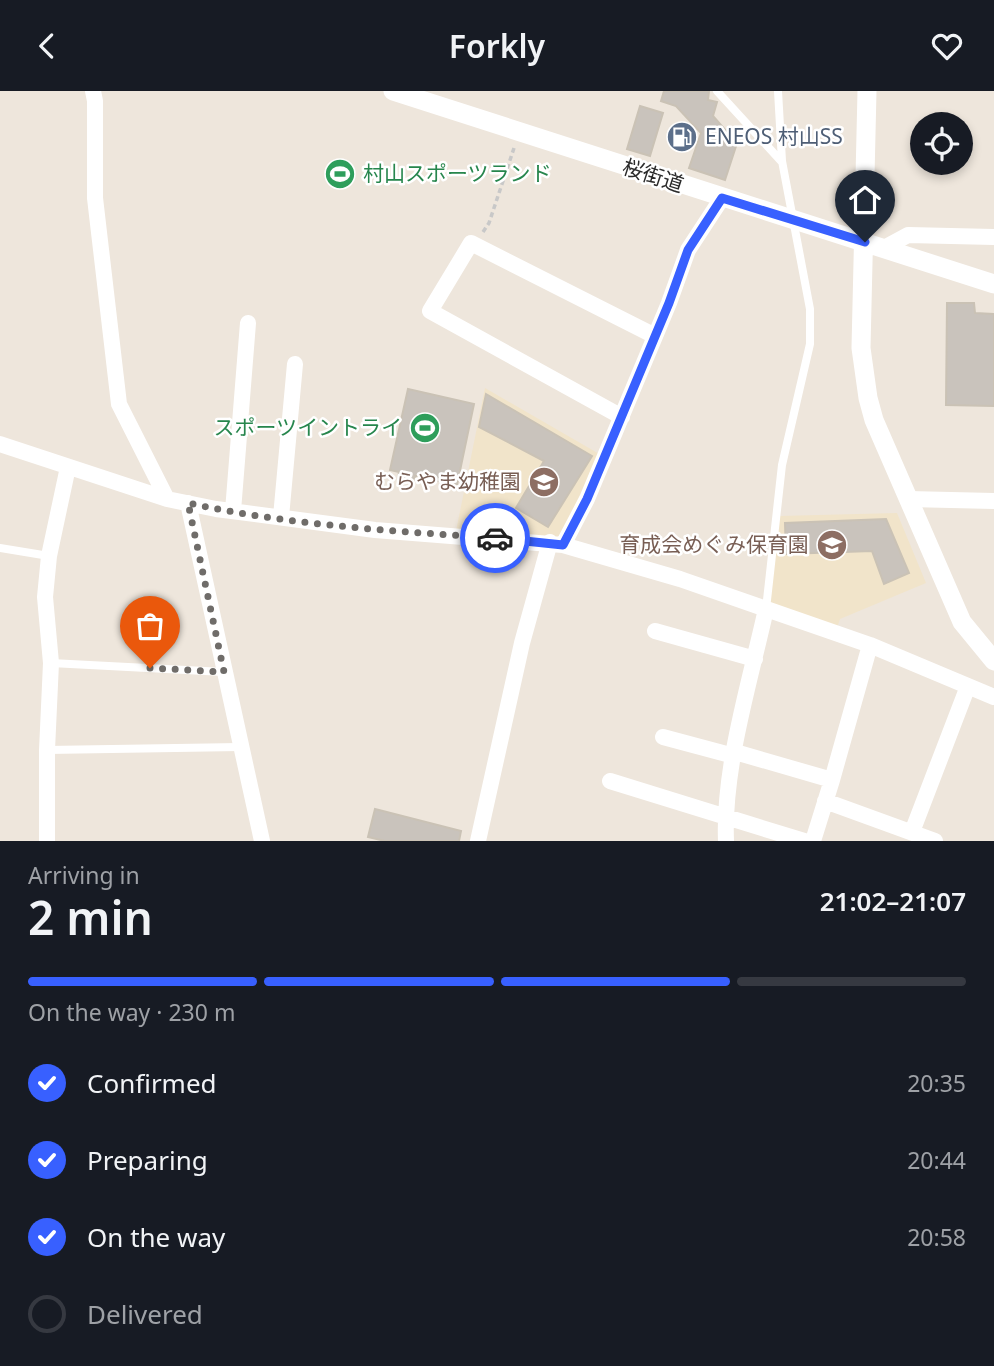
<!DOCTYPE html>
<html lang="en">
<head>
<meta charset="utf-8">
<style>
  body { margin:0; font-family:"Noto Sans","Noto Sans JP",sans-serif; background:#242831; color:#f1f3f6; height:100vh; display:flex; flex-direction:column; font-size:26px; white-space:nowrap }
  * { box-sizing:border-box; margin:0 }
  p { font-size:23px; color:#9ea1a6 }
  .icon { flex:none; width:38px; height:38px; fill:none; stroke:currentColor; stroke-width:2; stroke-linecap:round; stroke-linejoin:round }
  .map { position:relative; height:750px; overflow:hidden }
  .details { display:flex; flex-direction:column; background:#171b24; flex:1 }
  .details>* { flex:none }
  .controls { position:absolute; left:910px; top:21px; display:grid; gap:14px }
  .controls a { display:grid; place-items:center; width:63px; height:63px; border-radius:50%; background:#171b24; box-shadow:0 4px 10px #0003; font-size:35px }
  .pin { position:absolute; display:grid; place-items:center; width:60px; height:60px; color:#fff; margin:-72px -30px; border-radius:50% 50% 50% 0; rotate:-45deg; box-shadow:0 0 7px #0007 }
  .pin .icon { rotate:45deg }
  .courier { position:absolute; display:grid; place-items:center; width:70px; height:70px; margin:-35px; border:5px solid #3860ff; border-radius:50%; background:#fff; color:#222; box-shadow:0 2px 9px #0007 }
  .summary em { font-style:normal; font-weight:600 }
  .summary div { display:flex; flex-direction:column-reverse }
  .summary { display:flex; align-items:center; justify-content:space-between; height:119px; padding:0 28px }
  h1 { font-size:46px; font-weight:600; line-height:52px }
  .bar { display:grid; grid-template-columns:repeat(4,1fr); gap:10px 7px; align-content:center; height:84px; padding:0 28px }
  .bar i { height:9px; border-radius:5px; background:#363941 }
  .bar .selected { background:#3860ff }
  .bar p { grid-column:span 4 }
  ol { padding:0 28px; list-style:none }
  li { display:flex; align-items:center; gap:21px; height:77px }
  li p { margin-inline-start:auto }
  li .icon { padding:7px; border-radius:50%; background:#3860ff; color:#fff; stroke-width:4 }
  li:last-child { color:#9ea1a6 }
  li i { width:38px; height:38px; border:4px solid #363941; border-radius:50% }
  header { display:flex; justify-content:space-between; align-items:center; height:91px; padding:0 28px; background:#171b24; font-size:32px; font-weight:600 }
  .map>svg:first-child { display:block }
</style>
</head>
<body>
<header><svg class="icon" aria-label="back" viewBox="0 0 24 24"><path d="M15 5l-7 7 7 7"/></svg>Forkly<svg class="icon" aria-label="heart" viewBox="0 0 24 24"><path d="M12 20l-8-8c-3-5 5-10 8-4 3-6 11-1 8 4z"/></svg></header>
<div class="map">
<svg width="994" height="750" viewBox="0 0 994 750">
  <rect width="100%" height="100%" fill="#eee6dc"/>
  <path fill="#f1e4ca" d="M485 297 601 364 559 447 456 440Z
    M897 422 926 492 840 528 837 537 770 515 779 425Z"/>
  <path fill="#c9c3bc" stroke="#cac2b5" stroke-width="2" d="M664 0H709L708 9 717 11 713 25 727 41 739 46 725 89 689 77 701 42 676 15 661 10Z
    M640 15 663 22 650 65 627 58Z
    M947 212H974L975 222 994 223V315L946 314Z
    M408 298 474 313 457 394 415 385 413 392 398 388 399 381 390 379Z
    M486 303 592 365 548 436 516 417 544 370 479 336Z
    M886 428 909 482 884 493 872 460 786 463 785 432Z
    M375 718 461 740 459 750H385L368 746Z"/>
  <g fill="none" stroke-linecap="round" stroke-linejoin="round">
    <path stroke="#c8c8c8" stroke-width="3.5" stroke-dasharray="5 3.5" stroke-linecap="butt" d="M483 141 489 132 514 57"/>
    <path stroke="#fff" stroke-width="8" d="M717 0 781 70
      M0 457 49 465
      M766 518 782 374 810 253V218L782 70 778 0
      M51 572 224 581
      M47 659 240 656"/>
    <path stroke="#fff" stroke-width="16" d="M93 0 95 10V107L119 313 167 408
      M884 157 908 144 994 146
      M622 326 430 220 471 152 655 245
      M0 353 167 408 216 418 375 439 563 454 680 488 870 554 994 606
      M908 408 994 410
      M188 412 262 750
      M233 420 248 232
      M281 426 295 273
      M563 454 587 408 669 212 688 159 722 107
      M655 540 755 568
      M663 646 734 665
      M735 661 832 689 813 750
      M832 689 870 554
      M610 690 804 750
      M825 710 935 750
      M912 741 968 595
      M47 750V659L51 572 45 506 49 465 68 376
      M478 750 522 552 550 451
      M726 750C723 676 750 591 766 518"/>
    <path stroke="#fff" stroke-width="19" d="M393 0 994 193
      M867 0 861 257 868 307 874 329 962 531 994 570"/>
  </g>
  <g fill="none" stroke-linecap="round" stroke-linejoin="round">
    <path stroke="#6f6c69" stroke-width="7" stroke-dasharray="0 12.6" d="M150 577 224 581 188 412C288 434 393 440 495 447"/>
    <path stroke="#3860ff" stroke-width="9" d="M495 447 563 454 587 408 669 212 688 159 722 107 865 151"/>
  </g>
  <defs>
    <g id="fuel-disc" transform="scale(1.575)"><circle r="9.5" fill="#5c6f8a" stroke="#fff"/><path d="M-5.5-6h7V0h2V4h1.3V-2.5L3-4.5l.8-.8L6-3V5H2.5V1h-1V6h-7ZM-4.2-4.7v3.2H.2V-4.7Z" fill="#fff"/></g>
    <g id="stadium-disc" transform="scale(1.575)"><circle r="9.5" fill="#2e9e5b" stroke="#fff"/><path d="M0-5a6.5 5 0 1 0 0 10a6.5 5 0 1 0 0-10ZM-3.5-1.8h7v3.6h-7Z" fill="#fff"/></g>
    <g id="school-disc" transform="scale(1.575)"><circle r="9.5" fill="#8d6e63" stroke="#fff"/><path d="M0-5L7-2L0 1L-7-2ZM-4 1L0 2.5L4 1V4Q0 6-4 4Z" fill="#fff"/></g>
  </defs>
  <g fill-rule="evenodd">
    <use href="#fuel-disc" x="682" y="46"/>
    <use href="#stadium-disc" x="340" y="83"/>
    <use href="#stadium-disc" x="425" y="337"/>
    <use href="#school-disc" x="544" y="391"/>
    <use href="#school-disc" x="832" y="454"/>
  </g>
  <g text-anchor="middle" stroke-width="5" stroke-linejoin="round" paint-order="stroke">
    <g font-size="21" fill="#4e5e75" stroke="#fff" text-anchor="start">
      <text x="705" y="53">ENEOS 村山SS</text>
    </g>
    <g font-size="21" fill="#27864d" stroke="#fff" text-anchor="start">
      <text x="363" y="90">村山スポーツランド</text>
      <text x="402" y="344" text-anchor="end">スポーツイントライ</text>
    </g>
    <g font-size="21" fill="#2b2b2b" stroke="#fff">
      <text transform="translate(653 85) rotate(18)" y="7">桜街道</text>
    </g>
    <g font-size="21" fill="#785e54" stroke="#fff" text-anchor="end">
      <text x="521" y="398">むらやま幼稚園</text>
      <text x="809" y="461">育成会めぐみ保育園</text>
    </g>
  </g>
</svg>
<div class="controls">
<a><svg class="icon" aria-label="locate" viewBox="0 0 24 24"><circle cx="12" cy="12" r="6"/><path d="M12 2v4M12 18v4M2 12h4M18 12h4"/></svg></a>
</div>
<div class="pin" style="left:150px;top:577px;background:#ea580c"><svg class="icon" aria-label="bag" viewBox="0 0 24 24"><path d="M5 8h14l-1 12H6zM9 8a3 3 0 0 1 6 0"/></svg></div>
<div class="pin" style="left:865px;top:151px;background:#1f2937"><svg class="icon" aria-label="home" viewBox="0 0 24 24"><path d="M3 11l9-7 9 7M6 9v11h12V9"/></svg></div>
<div class="courier" style="left:495px;top:447px"><svg class="icon" aria-label="car" viewBox="0 0 24 24"><path d="M5 17H2v-5l4-1 3-4h7l3 4 3 1v5h-3M9 17h6M6 11h13"/><circle cx="7" cy="17" r="2"/><circle cx="17" cy="17" r="2"/></svg></div>
</div>
<section class="details">
<div class="summary"><div><h1>2 min</h1><p>Arriving in</p></div><em>21:02–21:07</em></div>
<div class="bar"><i class="selected"></i><i class="selected"></i><i class="selected"></i><i></i><p>On the way · 230 m</p></div>
<ol>
<li><svg class="icon" aria-label="check" viewBox="0 0 24 24"><path d="M5 12l5 5 9-10"/></svg>Confirmed<p>20:35</p></li>
<li><svg class="icon" aria-label="check" viewBox="0 0 24 24"><path d="M5 12l5 5 9-10"/></svg>Preparing<p>20:44</p></li>
<li><svg class="icon" aria-label="check" viewBox="0 0 24 24"><path d="M5 12l5 5 9-10"/></svg>On the way<p>20:58</p></li>
<li><i></i>Delivered</li>
</ol>
</section>
</body>
</html>
